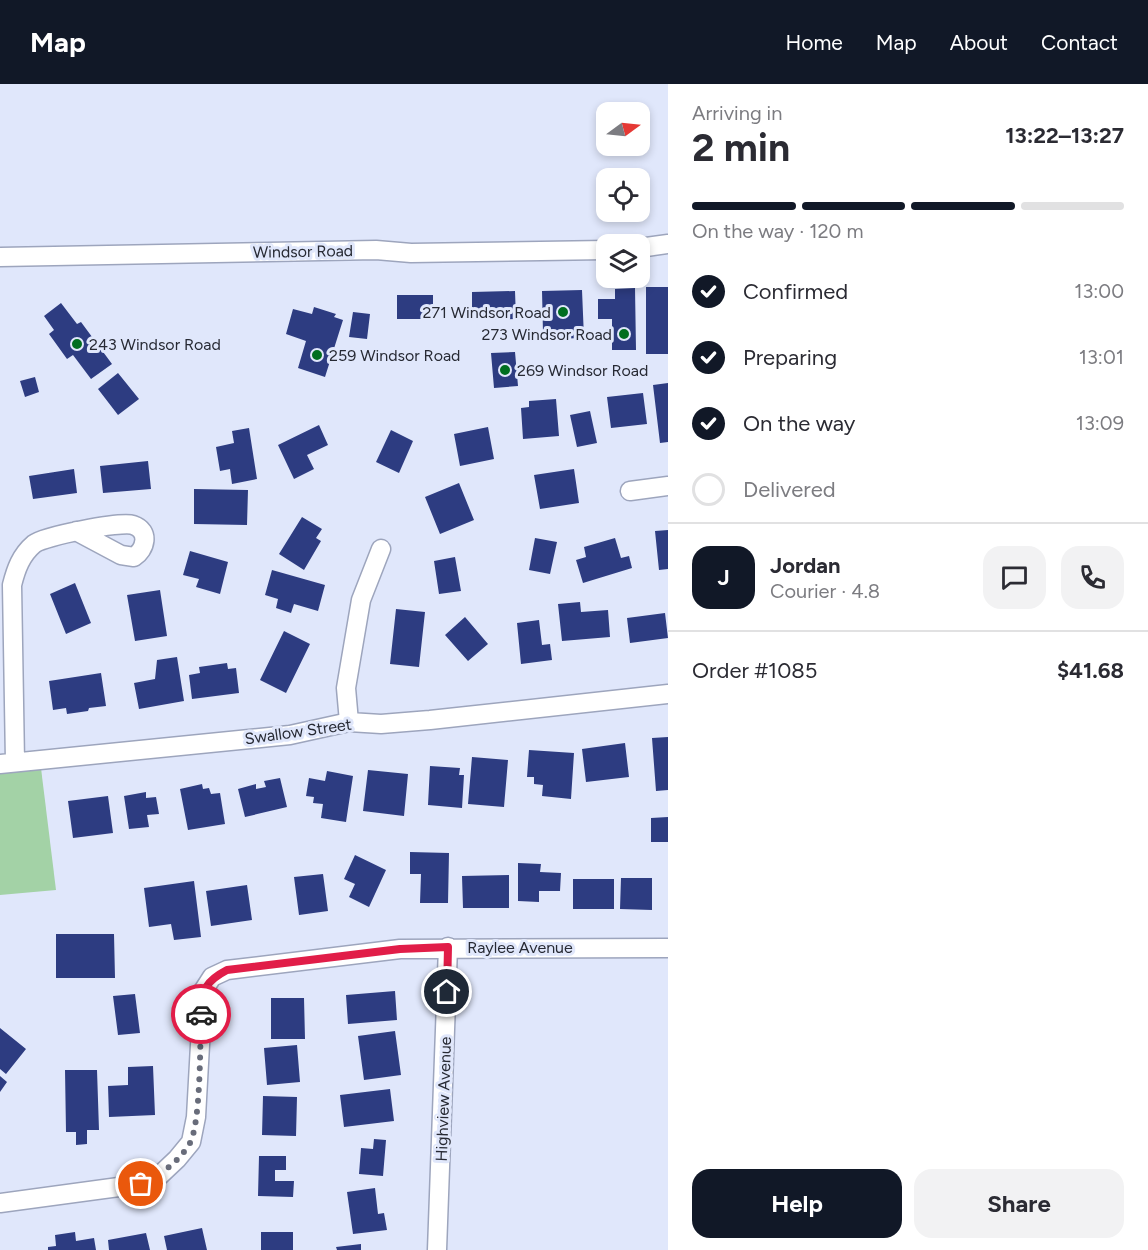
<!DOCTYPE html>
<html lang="en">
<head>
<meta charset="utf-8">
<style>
  body { margin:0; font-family:Figtree,sans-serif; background:#f2f2f3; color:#2b2b33; height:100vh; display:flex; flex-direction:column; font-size:22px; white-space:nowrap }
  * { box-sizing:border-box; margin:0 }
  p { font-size:20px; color:#7c7c81 }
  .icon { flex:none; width:33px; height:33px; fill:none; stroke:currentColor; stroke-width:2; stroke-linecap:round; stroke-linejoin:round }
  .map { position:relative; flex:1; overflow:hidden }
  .drawer { display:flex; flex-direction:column; background:#fff; width:480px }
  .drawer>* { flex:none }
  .needle { width:39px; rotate:75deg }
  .fabs { position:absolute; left:596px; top:18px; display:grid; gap:12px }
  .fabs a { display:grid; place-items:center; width:54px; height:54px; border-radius:12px; background:#fff; box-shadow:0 3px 9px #0003; font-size:30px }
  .pin { position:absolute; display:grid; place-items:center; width:51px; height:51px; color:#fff; margin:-26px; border:3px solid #fff; border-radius:50%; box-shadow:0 2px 6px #0007 }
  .courier { position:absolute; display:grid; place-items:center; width:60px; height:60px; margin:-30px; border:4px solid #e11d48; border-radius:50%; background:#fff; color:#222; box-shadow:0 2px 8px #0007 }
  .overview em { font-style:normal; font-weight:700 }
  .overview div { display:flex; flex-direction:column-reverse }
  .overview { display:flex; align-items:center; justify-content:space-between; height:102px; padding:0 24px }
  h1 { font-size:39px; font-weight:700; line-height:45px }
  .bar { display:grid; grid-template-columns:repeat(4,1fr); gap:9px 6px; align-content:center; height:72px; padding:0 24px }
  .bar i { height:8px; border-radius:4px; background:#e1e1e2 }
  .bar .current { background:#111827 }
  .bar p { grid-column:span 4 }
  .line { display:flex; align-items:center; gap:15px; padding:0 24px; border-top:2px solid #e1e1e2 }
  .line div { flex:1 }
  .round { display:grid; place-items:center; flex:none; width:63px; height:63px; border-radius:18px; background:#f2f2f3 }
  ol { padding:0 24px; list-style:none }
  li { display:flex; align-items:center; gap:18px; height:66px }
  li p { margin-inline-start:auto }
  li .icon { padding:6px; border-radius:50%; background:#111827; color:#fff; stroke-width:4 }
  li:last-child { color:#7c7c81 }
  li i { width:33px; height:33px; border:3px solid #e1e1e2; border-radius:50% }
  .primary-button { display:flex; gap:12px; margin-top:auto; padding:12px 24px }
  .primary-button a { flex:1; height:69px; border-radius:18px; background:#111827; color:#fff; font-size:24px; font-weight:700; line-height:69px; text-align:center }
  .primary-button a+a { background:#f2f2f3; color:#2b2b33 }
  header { display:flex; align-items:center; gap:36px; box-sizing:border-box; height:84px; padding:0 30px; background:#111827; color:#fff }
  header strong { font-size:28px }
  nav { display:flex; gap:33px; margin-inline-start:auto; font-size:21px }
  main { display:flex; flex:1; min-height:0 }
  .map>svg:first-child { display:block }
</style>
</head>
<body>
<header>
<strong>Map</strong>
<nav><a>Home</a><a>Map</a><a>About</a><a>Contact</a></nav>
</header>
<main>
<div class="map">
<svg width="668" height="1166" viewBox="0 0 668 1166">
  <rect width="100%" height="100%" fill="#e0e7fb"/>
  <path fill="#a3d2a6" d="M40 676 56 806 0 811V680Z"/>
  <path fill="#2d3c81" d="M646 203H668V270H646Z
    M635 204 636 266H612V235H598V215H615V205Z
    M582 206 584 254 550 255 543 249 542 207Z
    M515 207 516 235 472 236V208Z
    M397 211H433V235H397Z
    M61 219 77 240 81 238 112 280 91 295 73 271 67 275 49 250 54 246 44 232Z
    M314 223 336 230 334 233 343 236 325 293 298 284 306 257 286 250 293 225 312 230Z
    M353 228 370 230 367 255 349 253Z
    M515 268 518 302 494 304 491 269Z
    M118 289 139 315 118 331 98 305Z
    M35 293 39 308 25 313 20 297Z
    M668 299V358L660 359 653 301Z
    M643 309 647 340 611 344 607 313Z
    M556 315 559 352 523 355 521 324 529 323V317Z
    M590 327 597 359 577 363 570 331Z
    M319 341 328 361 307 371 314 385 294 395 278 361Z
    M488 343 494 375 460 382 454 350Z
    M249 344 257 395 232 400 230 385 220 387 216 363 234 359 232 347Z
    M391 346 413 357 399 389 376 378Z
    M148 377 151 405 103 409 100 382Z
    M74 385 77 409 33 415 29 392Z
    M574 385 579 419 540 425 534 391Z
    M459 399 474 436 440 450 425 413Z
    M194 405 248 406 247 441 194 440Z
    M302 433 322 445 316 454 321 457 304 486 279 470Z
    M668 446V485L659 486 655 447Z
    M535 454 557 458 550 490 529 486Z
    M615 454 621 474 629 472 632 484 583 499 576 476 586 473 584 463Z
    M190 467 228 478 220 510 196 503 199 495 183 491Z
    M455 473 461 507 439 510 434 477Z
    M272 486 325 501 318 527 294 520 291 529 276 524 278 515 265 511Z
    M75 499 91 539 66 550 50 510Z
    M160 506 167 552 135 557 127 511Z
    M580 518 581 528 608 526 610 553 562 557 558 520Z
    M396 525 425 528 419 583 390 580Z
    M665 529 668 554 630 559 627 534Z
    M465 533 488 560 468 577 445 551Z
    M539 536 542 561 550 560 552 576 521 580 517 539Z
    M284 547 310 560 286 609 260 596Z
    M177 573 184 617 139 625 134 599 155 595 157 576Z
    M227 579 228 585 236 584 239 609 192 615 189 591 200 589 199 583Z
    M101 589 106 622 89 624 88 627 67 630 66 624 53 626 49 597Z
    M668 653V706L656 707 652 654Z
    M625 659 629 693 586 698 582 665Z
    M529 666 574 669 571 715 542 712 543 701 534 700V693H527Z
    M472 673 508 676 504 723 468 720Z
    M430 682 460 684 459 691H464L462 724 428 721Z
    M368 686 408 690 404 732 363 727Z
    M327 687 353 692 346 738 321 734 323 720 313 719 314 713 306 712 309 694 325 697Z
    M280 694 287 723 245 733 238 705 256 700V705L266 703 264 697Z
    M202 700 203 705 209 704 211 710 220 709 225 740 188 746 180 705Z
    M146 708V714L156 713 159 730 147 731 149 743 129 745 124 712Z
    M108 712 113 749 73 754 68 717Z
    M668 733V758H651V734Z
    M410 768 449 769 448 819H420L421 790H410Z
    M355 771 386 786 369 823 349 813 355 800 344 795Z
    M518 779 541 780 540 788 561 789 560 807H539V818L518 817Z
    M323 790 328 827 299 831 294 793Z
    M509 791V824H463L462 792Z
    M621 794H652V826L620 825Z
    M573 795H614V825H573Z
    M194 797 201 853 174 856 171 840 149 843 144 804Z
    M247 801 252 836 211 842 206 807Z
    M56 850H114L115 894H56Z
    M395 907 397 936 348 940 346 911Z
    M135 910 140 949 118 951 113 912Z
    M271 914H304L305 955H271Z
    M0 944 26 965 6 990 0 985Z
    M395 947 401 991 364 996 358 952Z
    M297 961 300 998 267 1001 264 964Z
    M153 982 155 1031 109 1033 108 1002 128 1001V983Z
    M65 986H97L99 1046H87V1060L76 1061V1048H66Z
    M0 992 7 998 0 1008Z
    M390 1005 394 1037 344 1043 340 1011Z
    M263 1012 297 1013 296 1052 262 1051Z
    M374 1055 386 1056 383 1092 359 1090 361 1064 373 1065Z
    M259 1072H286V1086H275V1097H294L293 1113 258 1112Z
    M375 1104 378 1130 384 1129 387 1146 353 1150 347 1108Z
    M202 1144 207 1166H167L164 1152Z
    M75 1148 76 1157 94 1154 96 1166H48V1163L56 1162 55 1151Z
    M261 1148H293V1166H261Z
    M146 1149 150 1166H109L108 1156Z
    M361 1160V1166H337L336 1163Z"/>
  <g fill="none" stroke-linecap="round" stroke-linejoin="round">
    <g stroke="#9da5bd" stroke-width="21">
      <path id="street" d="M639 164 668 160
        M0 173 376 166 411 169 606 166
        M630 407 668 402
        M349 638 346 604 361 516 381 465
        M15 678 12 501C16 485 21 471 34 460 44 452 121 437 133 441 151 447 145 466 134 473L121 471 76 447
        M0 680 290 651 349 638 381 640 430 636 668 610
        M0 1119 141 1100 159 1092 177 1075 191 1058 196 1033 203 907 212 893 227 886 400 865 668 864
        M437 1166 448 863"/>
    </g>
    <use href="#street" stroke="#fff" stroke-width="18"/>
  </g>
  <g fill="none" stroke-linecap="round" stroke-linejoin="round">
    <path stroke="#686c7a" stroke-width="6" stroke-dasharray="0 10.8" d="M141 1100C160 1091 179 1078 190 1059 201 1038 200 957 201 930"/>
    <path stroke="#e11d48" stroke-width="8" d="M201 930C202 905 206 897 227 886L400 865 448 863 447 908"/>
  </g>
  <g fill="#006e20" stroke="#e0e7fb" stroke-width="2">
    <circle cx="563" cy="228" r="6"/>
    <circle cx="624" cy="250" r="6"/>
    <circle cx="77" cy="260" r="6"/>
    <circle cx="317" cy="271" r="6"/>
    <circle cx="505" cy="286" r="6"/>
  </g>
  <g text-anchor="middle" stroke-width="6" stroke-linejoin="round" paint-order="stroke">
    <g font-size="16" fill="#272a34" stroke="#e0e7fb">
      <text transform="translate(303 167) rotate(-1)" y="6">Windsor Road</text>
      <text transform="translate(298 647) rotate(-8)" y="6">Swallow Street</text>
      <text x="520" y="869">Raylee Avenue</text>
      <text transform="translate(443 1015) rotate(-88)" y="6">Highview Avenue</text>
    </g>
    <g font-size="16" fill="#272a34" stroke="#e0e7fb" text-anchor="start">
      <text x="551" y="234" text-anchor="end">271 Windsor Road</text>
      <text x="612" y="256" text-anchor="end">273 Windsor Road</text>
      <text x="89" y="266">243 Windsor Road</text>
      <text x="329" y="277">259 Windsor Road</text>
      <text x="517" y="292">269 Windsor Road</text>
    </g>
  </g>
</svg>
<div class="fabs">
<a><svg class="needle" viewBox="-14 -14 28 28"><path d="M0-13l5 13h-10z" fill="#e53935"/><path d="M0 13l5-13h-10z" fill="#7c7c81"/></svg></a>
<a><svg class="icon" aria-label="locate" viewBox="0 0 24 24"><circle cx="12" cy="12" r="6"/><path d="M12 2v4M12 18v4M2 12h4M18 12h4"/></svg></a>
<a><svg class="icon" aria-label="layers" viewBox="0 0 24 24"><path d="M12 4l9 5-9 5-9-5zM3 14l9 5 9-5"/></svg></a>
</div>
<div class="pin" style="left:141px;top:1100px;background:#ea580c"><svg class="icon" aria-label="bag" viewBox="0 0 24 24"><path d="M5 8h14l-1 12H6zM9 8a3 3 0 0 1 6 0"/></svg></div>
<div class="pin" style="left:447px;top:908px;background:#1f2937"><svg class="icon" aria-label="home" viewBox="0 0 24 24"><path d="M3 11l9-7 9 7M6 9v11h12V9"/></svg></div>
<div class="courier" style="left:201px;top:930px"><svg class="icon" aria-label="car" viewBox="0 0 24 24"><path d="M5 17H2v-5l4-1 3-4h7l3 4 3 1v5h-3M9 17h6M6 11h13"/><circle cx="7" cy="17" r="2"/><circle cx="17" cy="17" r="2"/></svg></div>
</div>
<section class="drawer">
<div class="overview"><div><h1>2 min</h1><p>Arriving in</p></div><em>13:22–13:27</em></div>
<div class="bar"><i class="current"></i><i class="current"></i><i class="current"></i><i></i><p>On the way · 120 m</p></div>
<ol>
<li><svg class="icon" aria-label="check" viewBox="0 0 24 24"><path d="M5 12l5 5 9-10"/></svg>Confirmed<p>13:00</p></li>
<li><svg class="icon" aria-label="check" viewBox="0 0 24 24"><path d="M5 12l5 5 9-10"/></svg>Preparing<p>13:01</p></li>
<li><svg class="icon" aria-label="check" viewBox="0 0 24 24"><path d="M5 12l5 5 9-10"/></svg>On the way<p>13:09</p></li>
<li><i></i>Delivered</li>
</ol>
<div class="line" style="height:108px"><b class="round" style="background:#111827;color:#fff">J</b><div><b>Jordan</b><p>Courier · 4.8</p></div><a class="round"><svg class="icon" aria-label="chat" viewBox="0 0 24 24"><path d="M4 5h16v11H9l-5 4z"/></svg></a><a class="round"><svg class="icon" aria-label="phone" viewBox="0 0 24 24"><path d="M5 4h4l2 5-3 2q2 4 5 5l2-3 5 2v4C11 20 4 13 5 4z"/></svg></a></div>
<div class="line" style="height:78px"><div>Order #1085</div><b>$41.68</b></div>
<div class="primary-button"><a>Help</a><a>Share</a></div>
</section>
</main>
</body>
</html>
